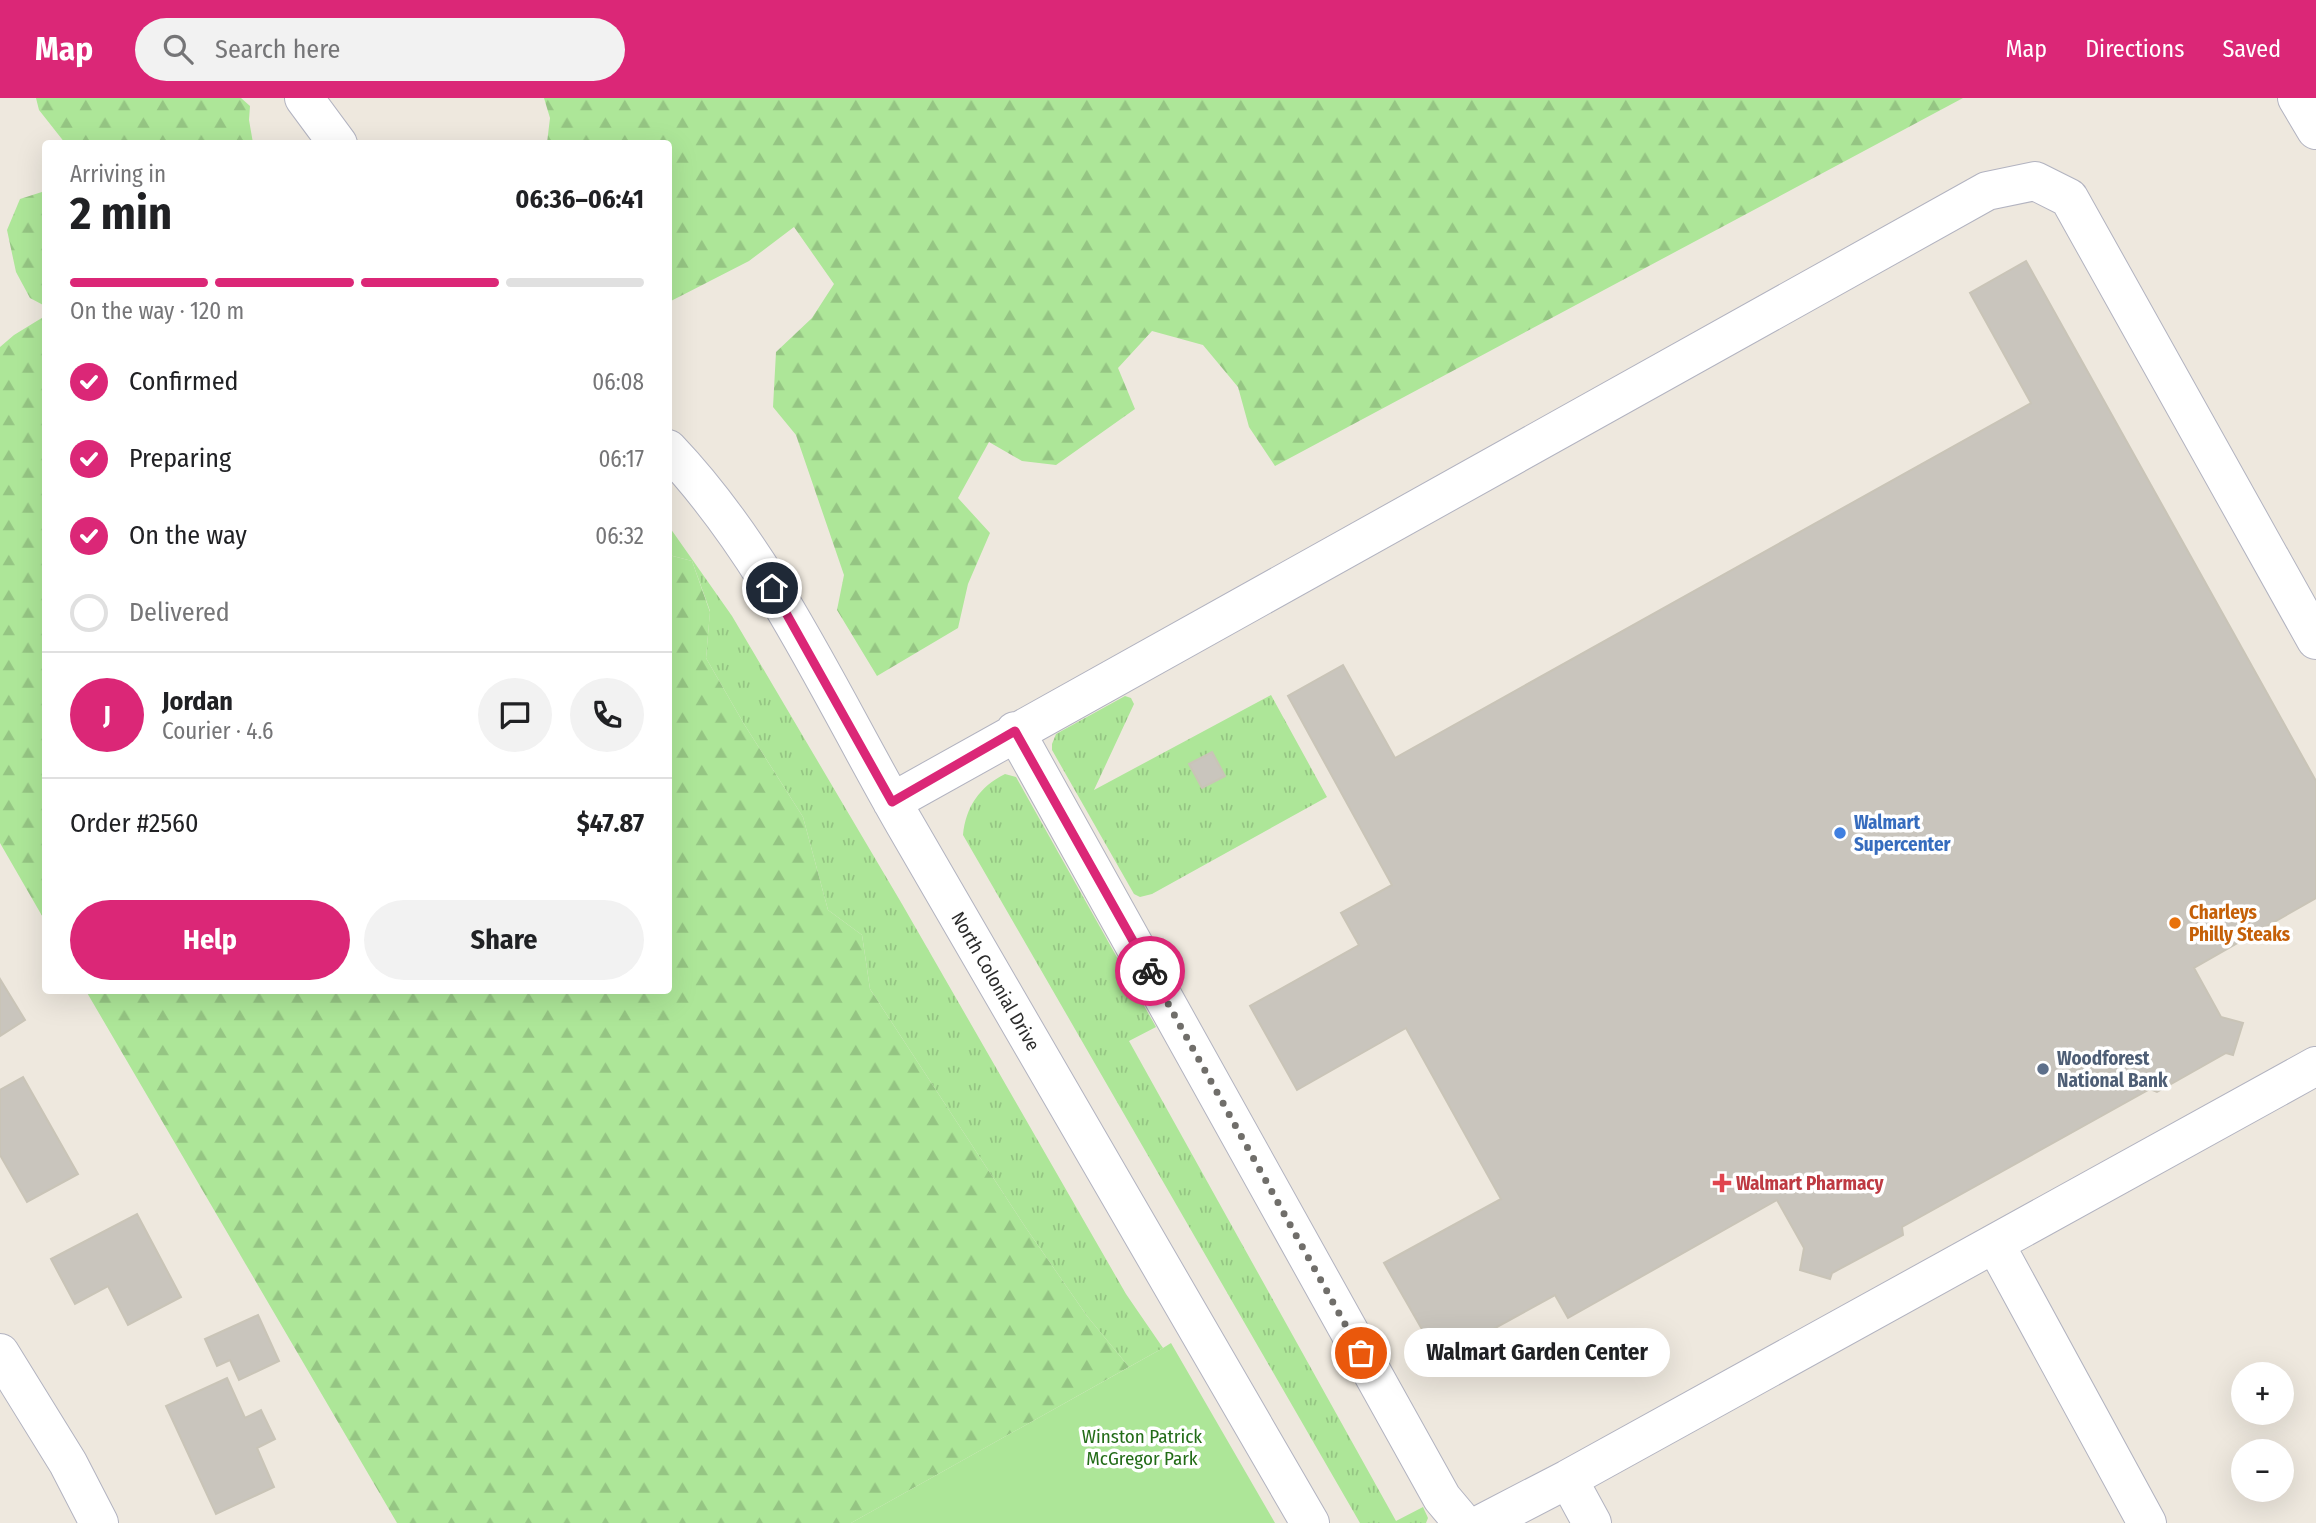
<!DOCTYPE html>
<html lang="en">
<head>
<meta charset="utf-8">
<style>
  body { margin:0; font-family:"Fira Sans Condensed",sans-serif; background:#f2f2f2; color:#202124; height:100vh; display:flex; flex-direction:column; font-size:26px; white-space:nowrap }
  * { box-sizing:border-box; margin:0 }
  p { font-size:23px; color:#757577 }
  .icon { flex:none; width:38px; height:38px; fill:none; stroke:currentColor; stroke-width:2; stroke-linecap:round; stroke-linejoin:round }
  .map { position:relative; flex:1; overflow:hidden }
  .panel { position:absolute; left:42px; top:42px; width:630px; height:854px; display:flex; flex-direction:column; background:#fff; border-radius:7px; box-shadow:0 7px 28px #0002 }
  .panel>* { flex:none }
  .buttons { position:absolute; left:2231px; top:1264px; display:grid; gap:14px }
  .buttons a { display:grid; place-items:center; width:63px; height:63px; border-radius:50%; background:#fff; box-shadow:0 7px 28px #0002; font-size:35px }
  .pin { position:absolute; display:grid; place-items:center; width:60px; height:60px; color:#fff; margin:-30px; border:4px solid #fff; border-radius:50%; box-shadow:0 2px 7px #0007 }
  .courier { position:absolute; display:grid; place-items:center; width:70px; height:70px; margin:-35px; border:5px solid #db2777; border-radius:50%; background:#fff; color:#222; box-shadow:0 2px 9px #0007 }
  .bubble { position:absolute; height:49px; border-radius:24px; background:#fff; box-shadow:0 7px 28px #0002; font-size:23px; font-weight:700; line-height:49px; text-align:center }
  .overview em { font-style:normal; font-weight:700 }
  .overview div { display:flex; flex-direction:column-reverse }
  .overview { display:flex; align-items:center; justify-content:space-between; height:119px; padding:0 28px }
  h1 { font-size:46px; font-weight:700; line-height:52px }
  .bar { display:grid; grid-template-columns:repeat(4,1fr); gap:10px 7px; align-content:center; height:84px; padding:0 28px }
  .bar i { height:9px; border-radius:5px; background:#e0e0e0 }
  .bar .on { background:#db2777 }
  .bar p { grid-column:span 4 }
  .line { display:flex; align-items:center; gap:18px; padding:0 28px; border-top:2px solid #e0e0e0 }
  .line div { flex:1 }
  .round { display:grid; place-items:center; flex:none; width:74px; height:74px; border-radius:37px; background:#f2f2f2 }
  ol { padding:0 28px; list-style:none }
  li { display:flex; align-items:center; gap:21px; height:77px }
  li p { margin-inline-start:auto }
  li .icon { padding:7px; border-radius:50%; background:#db2777; color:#fff; stroke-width:4 }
  li:last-child { color:#757577 }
  li i { width:38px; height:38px; border:4px solid #e0e0e0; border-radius:50% }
  .button { display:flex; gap:14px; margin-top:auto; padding:14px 28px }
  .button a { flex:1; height:80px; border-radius:42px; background:#db2777; color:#fff; font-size:28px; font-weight:700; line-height:80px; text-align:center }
  .button a+a { background:#f2f2f2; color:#202124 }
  header { display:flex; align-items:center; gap:42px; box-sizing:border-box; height:98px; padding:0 35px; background:#db2777; color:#fff }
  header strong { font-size:33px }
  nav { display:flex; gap:38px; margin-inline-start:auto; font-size:24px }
  .search { width:490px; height:63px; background:#f2f2f2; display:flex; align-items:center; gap:18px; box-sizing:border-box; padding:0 24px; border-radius:38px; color:#757577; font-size:26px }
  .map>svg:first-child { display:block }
</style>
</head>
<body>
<header>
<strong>Map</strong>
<div class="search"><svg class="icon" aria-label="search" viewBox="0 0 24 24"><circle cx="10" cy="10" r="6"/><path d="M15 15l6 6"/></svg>Search here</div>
<nav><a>Map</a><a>Directions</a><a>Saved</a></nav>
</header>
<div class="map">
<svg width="2316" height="1425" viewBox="0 0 2316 1425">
  <defs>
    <pattern id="grass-tufts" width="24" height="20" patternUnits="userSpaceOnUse" patternTransform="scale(1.75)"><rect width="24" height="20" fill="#ade698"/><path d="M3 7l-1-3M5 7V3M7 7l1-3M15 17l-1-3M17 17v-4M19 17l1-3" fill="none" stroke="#95c583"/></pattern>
    <pattern id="forest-firs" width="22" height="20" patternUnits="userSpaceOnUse" patternTransform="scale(1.75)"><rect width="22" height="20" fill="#ade698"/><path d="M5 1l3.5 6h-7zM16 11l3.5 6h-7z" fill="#95c583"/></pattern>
  </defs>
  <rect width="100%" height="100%" fill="#eee8de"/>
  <path fill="url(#grass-tufts)" d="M668 427 732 518 902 806 1126 1196 1163 1250 1129 1269 1087 1218 1026 1130 870 891 862 837 828 812 803 719 744 626 706 560 710 513 692 463 669 457Z
    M1271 597 1327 699 1152 796 1140 799 1134 796 1052 652V646L1056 636 1125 598 1131 600 1134 606 1094 692Z
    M1005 676 1016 679 1156 929 1129 943 1396 1423 1423 1409 1428 1420 1426 1425H1360L963 737C966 709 979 689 1005 676Z"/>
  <path fill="url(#forest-firs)" d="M36 0H241L250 8 249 22 253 45H65L39 12Z
    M544 0H1963L1275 368 1249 329 1238 289 1203 247 1152 233 1118 270 1135 311 1056 367 1022 363 989 344 958 400 990 435 968 486 958 530 877 578 837 512 844 477 796 337 773 309 776 254 812 220 834 186 794 129 749 163 669 204 668 46 547 45 550 20Z
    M45 93H46L45 208 30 200 16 174 7 132 20 101Z
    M45 218V823L0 745V249L14 237Z
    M669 457 692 463 710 514 706 560 744 626 803 719 828 812 862 837 870 891 1026 1130 1087 1218 1129 1269 851 1425H397L86 893 668 892Z"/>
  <path fill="#ade698" d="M1171 1245 1275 1425H851L1163 1250Z"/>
  <path fill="#c9c5bd" stroke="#c9c4b7" stroke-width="2" d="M2026 163 2316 683V800L2194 870 2221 919 2243 925 2233 957 2226 955 2157 994 2150 991 1902 1129 1903 1137 1832 1175 1830 1181 1800 1172 1804 1150 1777 1102 1568 1220 1555 1197 1439 1261 1384 1165 1501 1101 1406 930 1297 992 1250 908 1359 847 1341 815 1392 787 1288 598 1343 567 1395 660 2031 305 1970 195Z
    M1212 654 1225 678 1202 690 1189 666Z
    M0 881 25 922 0 938Z
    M23 979 78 1076 27 1104 0 1057V992Z
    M137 1116 181 1199 128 1227 108 1188 75 1206 51 1161Z
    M258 1217 279 1263 239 1282 230 1262 217 1268 205 1241Z
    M227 1280 245 1320 261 1312 275 1341 257 1350 274 1389 216 1416 166 1308Z"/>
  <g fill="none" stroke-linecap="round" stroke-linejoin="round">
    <g stroke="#b2b3c0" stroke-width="40">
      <path id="minor" d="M304 0 338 46
        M2297 0 2316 32
        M668 351C768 456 831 598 903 723 1039 957 1175 1191 1310 1425
        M1015 633 1442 1400 1463 1425
        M892 704 1987 93 2035 83 2069 100 2316 542
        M1995 1146 2147 1425
        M0 1255 68 1365 99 1425
        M1568 1381 1592 1425
        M1483 1425 1568 1381 2316 968"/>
    </g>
    <use href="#minor" stroke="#fff" stroke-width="38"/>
  </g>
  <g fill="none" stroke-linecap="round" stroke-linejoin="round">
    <path stroke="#706e6a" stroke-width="7" stroke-dasharray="0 12.6" d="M1150 873 1361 1255"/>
    <path stroke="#db2777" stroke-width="9" d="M772 490 892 704 1015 633 1150 873"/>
  </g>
  <circle fill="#3f7fe0" stroke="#fff" stroke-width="2.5" cx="1840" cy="735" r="7"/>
  <circle fill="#e8710a" stroke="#fff" stroke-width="2.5" cx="2175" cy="825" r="7"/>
  <circle fill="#5c6f8a" stroke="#fff" stroke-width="2.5" cx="2043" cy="971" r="7"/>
  <path fill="#e0444e" stroke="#fff" stroke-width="2.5" d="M1718.5 1074.5h7v7h7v7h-7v7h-7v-7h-7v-7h7z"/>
  <g text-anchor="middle" stroke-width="7" stroke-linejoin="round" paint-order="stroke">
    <g font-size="19" font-weight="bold" fill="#366cbe" stroke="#fff" text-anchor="start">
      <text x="1854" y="731">Walmart<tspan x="1854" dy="22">Supercenter</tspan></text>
    </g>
    <g font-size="19" font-weight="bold" fill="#c56008" stroke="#fff" text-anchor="start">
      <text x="2189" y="821">Charleys<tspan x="2189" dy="22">Philly Steaks</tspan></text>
    </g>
    <g font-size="19" fill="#2c2c2c" stroke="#fff">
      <text transform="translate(996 883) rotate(60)" y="7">North Colonial Drive</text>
    </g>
    <g font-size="19" font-weight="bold" fill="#4e5e75" stroke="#fff" text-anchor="start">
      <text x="2057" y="967">Woodforest<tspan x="2057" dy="22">National Bank</tspan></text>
    </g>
    <g font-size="19" font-weight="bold" fill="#be3a42" stroke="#fff" text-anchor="start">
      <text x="1736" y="1092">Walmart Pharmacy</text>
    </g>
    <g font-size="19" fill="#236c18" stroke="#fff">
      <text x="1142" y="1345">Winston Patrick<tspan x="1142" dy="22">McGregor Park</tspan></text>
    </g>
  </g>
</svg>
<div class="buttons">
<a>+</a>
<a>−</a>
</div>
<div class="pin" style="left:1361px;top:1255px;background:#ea580c"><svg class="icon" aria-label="bag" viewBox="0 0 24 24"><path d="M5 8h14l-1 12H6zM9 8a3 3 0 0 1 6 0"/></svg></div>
<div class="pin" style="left:772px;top:490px;background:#1f2937"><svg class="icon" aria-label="home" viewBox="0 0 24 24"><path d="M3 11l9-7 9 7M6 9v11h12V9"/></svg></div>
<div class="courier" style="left:1150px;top:873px"><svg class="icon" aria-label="bike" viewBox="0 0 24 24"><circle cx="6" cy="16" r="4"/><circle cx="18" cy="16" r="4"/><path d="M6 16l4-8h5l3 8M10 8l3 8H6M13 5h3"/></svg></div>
<div class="bubble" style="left:1404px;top:1230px;width:266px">Walmart Garden Center</div>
<section class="panel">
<div class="overview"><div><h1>2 min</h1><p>Arriving in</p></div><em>06:36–06:41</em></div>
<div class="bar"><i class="on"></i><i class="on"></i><i class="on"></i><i></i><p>On the way · 120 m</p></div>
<ol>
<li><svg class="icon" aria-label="check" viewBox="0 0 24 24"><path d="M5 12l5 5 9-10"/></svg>Confirmed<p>06:08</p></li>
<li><svg class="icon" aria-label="check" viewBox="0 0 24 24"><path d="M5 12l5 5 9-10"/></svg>Preparing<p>06:17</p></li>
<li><svg class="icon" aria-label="check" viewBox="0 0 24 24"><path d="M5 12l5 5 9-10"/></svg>On the way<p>06:32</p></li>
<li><i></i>Delivered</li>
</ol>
<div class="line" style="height:126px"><b class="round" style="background:#db2777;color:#fff">J</b><div><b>Jordan</b><p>Courier · 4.6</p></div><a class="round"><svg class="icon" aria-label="chat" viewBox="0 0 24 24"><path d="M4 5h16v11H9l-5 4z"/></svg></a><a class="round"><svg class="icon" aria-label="phone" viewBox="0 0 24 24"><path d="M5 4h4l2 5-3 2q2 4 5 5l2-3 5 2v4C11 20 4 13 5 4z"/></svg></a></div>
<div class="line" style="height:91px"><div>Order #2560</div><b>$47.87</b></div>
<div class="button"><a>Help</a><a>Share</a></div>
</section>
</div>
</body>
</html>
